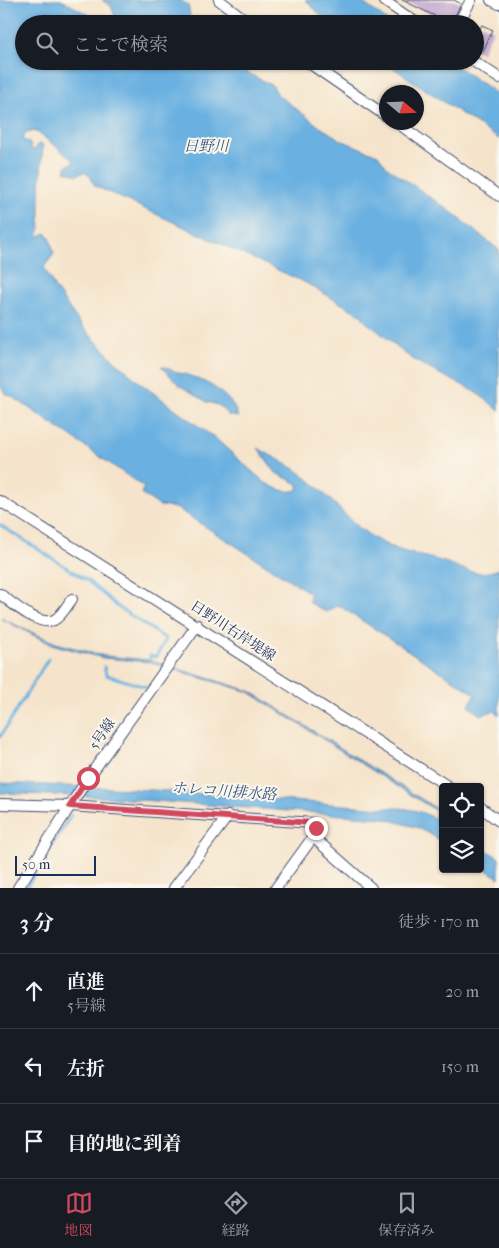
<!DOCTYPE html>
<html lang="ja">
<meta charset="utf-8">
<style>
:root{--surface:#171b24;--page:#242831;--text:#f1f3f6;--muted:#9ea1a6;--line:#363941;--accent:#d1495b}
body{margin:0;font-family:"IM FELL French Canon","Noto Serif JP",serif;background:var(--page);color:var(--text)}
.controls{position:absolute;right:15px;bottom:15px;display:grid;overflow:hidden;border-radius:5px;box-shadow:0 1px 4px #0004}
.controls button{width:45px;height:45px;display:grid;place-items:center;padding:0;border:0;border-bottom:1px solid var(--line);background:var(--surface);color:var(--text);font:25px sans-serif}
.compass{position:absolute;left:379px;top:85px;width:45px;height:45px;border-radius:50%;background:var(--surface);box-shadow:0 1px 4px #0004;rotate:109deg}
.scale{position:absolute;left:15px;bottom:12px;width:81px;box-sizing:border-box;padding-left:5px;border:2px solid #1b2f5e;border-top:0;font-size:14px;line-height:18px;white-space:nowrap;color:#1b2f5e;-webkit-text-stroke:4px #fbf7ec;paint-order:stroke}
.stop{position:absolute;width:15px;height:15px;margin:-11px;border:4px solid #d1495b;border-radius:50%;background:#fff}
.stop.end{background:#d1495b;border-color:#fff;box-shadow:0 1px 5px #0008}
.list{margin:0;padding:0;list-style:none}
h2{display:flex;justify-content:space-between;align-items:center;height:65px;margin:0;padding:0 20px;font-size:21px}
h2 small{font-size:16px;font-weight:400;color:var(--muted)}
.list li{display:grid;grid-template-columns:32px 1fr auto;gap:15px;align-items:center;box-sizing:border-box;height:75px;padding:0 20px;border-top:1px solid var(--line)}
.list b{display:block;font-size:19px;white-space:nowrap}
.list p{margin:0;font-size:16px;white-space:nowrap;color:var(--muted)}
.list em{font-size:16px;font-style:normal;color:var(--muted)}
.icon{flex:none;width:28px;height:28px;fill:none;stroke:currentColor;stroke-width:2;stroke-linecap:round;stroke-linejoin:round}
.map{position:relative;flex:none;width:499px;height:888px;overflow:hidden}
.search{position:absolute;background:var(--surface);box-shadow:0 1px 4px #0004;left:15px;right:15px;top:15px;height:55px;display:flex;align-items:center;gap:12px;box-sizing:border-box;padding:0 18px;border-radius:28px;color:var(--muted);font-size:19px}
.sheet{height:290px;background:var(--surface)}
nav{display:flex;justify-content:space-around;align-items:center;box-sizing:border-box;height:70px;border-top:1px solid var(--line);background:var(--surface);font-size:14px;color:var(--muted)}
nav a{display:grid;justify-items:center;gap:2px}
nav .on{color:var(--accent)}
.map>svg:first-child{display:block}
.water{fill:#6bb1e1;stroke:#4370a0}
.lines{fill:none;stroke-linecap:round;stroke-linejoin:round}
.stream{stroke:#6bb1e1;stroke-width:3}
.building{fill:#bea1cc}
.minor-casing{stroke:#3c4a6e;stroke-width:12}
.minor{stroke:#fff;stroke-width:10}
.route{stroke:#d1495b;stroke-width:6}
.labels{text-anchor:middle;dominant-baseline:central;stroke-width:4;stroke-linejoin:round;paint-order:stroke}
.street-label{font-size:14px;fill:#1b2f5e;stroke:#fbf7ec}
.water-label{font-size:15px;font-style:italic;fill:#335685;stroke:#fbf7ec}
</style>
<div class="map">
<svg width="499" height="888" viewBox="0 0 499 888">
<rect width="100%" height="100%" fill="#fbf7ec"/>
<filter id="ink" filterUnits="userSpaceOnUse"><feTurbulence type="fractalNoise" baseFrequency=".02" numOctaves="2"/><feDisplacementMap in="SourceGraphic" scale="10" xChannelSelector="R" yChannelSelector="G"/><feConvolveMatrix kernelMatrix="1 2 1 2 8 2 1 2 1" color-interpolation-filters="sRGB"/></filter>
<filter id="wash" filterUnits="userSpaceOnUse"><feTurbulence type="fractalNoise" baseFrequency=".0096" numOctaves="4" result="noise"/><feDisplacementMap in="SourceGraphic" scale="20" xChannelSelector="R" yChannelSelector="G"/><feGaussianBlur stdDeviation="1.12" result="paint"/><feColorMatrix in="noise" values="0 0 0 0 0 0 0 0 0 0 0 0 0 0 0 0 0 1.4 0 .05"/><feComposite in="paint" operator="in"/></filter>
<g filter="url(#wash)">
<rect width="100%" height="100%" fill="#f5e4cb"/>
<g class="water">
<path d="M0 0H61L107 24H24V61H225L273 86 278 95 320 127 343 141 378 155 387 167 450 211 499 250V411C473 385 446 380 416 361 399 351 384 334 367 323L361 315 306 283 95 186 90 176 84 172 77 175 65 171 67 165 74 163 72 159 36 131 26 133 22 140 29 142 32 150 36 149 38 144 43 145 40 186V229L37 237 46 233 50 238 54 254 44 267 55 288 81 325 112 358 140 383 216 439 264 482C275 488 285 494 298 490V484L276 473 258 448C274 458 293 466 307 478 332 498 351 526 379 541 400 553 422 555 444 562 466 569 475 578 499 569V715L494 711 480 715 469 706 475 694 338 605 326 612 309 602 310 593 176 508 160 506 143 495 141 493 144 487 10 395 7 396 0 386Z"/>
<polygon points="102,0 180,0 188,5 190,15 185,24 118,24 111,6"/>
<polygon points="305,0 359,0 392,24 330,24"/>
<polygon points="383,61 449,61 499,95 499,139"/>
<path d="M161 366C168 367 173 372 179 373 202 378 232 393 238 417L228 415 218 405 207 402 179 385Z"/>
<polygon points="0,618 56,643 105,656 149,660 250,691 437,809 438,812 249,692 149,662 103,658 51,644"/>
<path d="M0 783 153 790 382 808C406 807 422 810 443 823V842L419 828 383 818 101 797 0 793Z"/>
<polygon points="480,846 499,858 499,878 480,866"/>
</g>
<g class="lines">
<g class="stream">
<polyline points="0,525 88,581 118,607 166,639 156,657 150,656 150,658"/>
<polyline points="104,667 106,675 146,687"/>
<polyline points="0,737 48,659"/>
<polyline points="436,823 436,809"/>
<polyline points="26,888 71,815"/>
</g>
</g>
<g id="blocks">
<g class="building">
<polygon points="402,0 454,0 461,4 451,24 437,24 432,21 435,16"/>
<polygon points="482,25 493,30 482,53 475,50 475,37"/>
</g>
</g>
</g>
<g filter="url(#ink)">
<use href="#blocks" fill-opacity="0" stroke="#3c4a6e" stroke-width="1"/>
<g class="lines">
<g class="minor-casing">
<g id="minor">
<polyline points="219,0 251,24"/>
<polyline points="383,0 418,24"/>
<polyline points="491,0 499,4"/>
<polyline points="458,24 471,0"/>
<polyline points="306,61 386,116"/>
<polyline points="473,61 499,78"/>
<polyline points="396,122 499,196"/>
<polyline points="0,501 449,787"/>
<path d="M0 594C12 603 39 627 54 620 62 616 67 605 72 599"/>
<polyline points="0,804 70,806 313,823 316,828 313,837 276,888"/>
<polyline points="480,807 499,821"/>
<polyline points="313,837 371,888"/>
<polyline points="18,888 86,781 197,625"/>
<polyline points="174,888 228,816"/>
</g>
</g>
<use href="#minor" class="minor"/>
</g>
</g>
<g class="lines" filter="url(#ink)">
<polyline class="route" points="88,778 70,806 313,823 316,828"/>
</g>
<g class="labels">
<g class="street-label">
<text transform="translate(233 631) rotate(33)">日野川右岸堤線</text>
<text transform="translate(102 734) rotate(-55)">5号線</text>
</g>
<g class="water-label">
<text x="206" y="146">日野川</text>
<text transform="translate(224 791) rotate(4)">ホレコ川排水路</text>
</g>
</g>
</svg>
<div class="controls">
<button><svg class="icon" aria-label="locate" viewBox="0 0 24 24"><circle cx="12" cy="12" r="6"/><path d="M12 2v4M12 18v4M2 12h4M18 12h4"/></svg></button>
<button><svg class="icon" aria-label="layers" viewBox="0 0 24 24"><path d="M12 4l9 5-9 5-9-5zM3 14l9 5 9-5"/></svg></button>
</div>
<svg class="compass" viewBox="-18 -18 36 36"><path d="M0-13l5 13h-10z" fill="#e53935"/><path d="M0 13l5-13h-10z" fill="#9ea1a6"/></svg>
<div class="scale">50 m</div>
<div class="stop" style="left:88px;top:778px"></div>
<div class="stop end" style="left:316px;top:828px"></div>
<div class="search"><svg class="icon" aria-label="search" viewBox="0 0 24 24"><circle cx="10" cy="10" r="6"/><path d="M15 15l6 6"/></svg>ここで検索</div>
</div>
<section class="sheet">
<h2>3 分<small>徒歩 · 170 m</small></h2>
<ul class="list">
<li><svg class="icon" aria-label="ahead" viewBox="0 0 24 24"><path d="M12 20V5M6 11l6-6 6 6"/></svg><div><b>直進</b><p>5号線</p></div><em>20 m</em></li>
<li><svg class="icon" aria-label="left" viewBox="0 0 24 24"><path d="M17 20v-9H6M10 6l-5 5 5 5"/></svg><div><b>左折</b></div><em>150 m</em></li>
<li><svg class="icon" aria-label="arrive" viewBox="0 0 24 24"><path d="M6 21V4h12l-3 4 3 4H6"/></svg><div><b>目的地に到着</b></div></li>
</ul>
</section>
<nav>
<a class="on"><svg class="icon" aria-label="map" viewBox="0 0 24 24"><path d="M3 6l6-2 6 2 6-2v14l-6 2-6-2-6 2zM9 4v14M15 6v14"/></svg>地図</a>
<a><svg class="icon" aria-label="directions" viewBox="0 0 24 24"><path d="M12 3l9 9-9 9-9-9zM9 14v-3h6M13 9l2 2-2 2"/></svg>経路</a>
<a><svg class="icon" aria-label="saved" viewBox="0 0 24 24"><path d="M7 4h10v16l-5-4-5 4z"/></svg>保存済み</a>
</nav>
